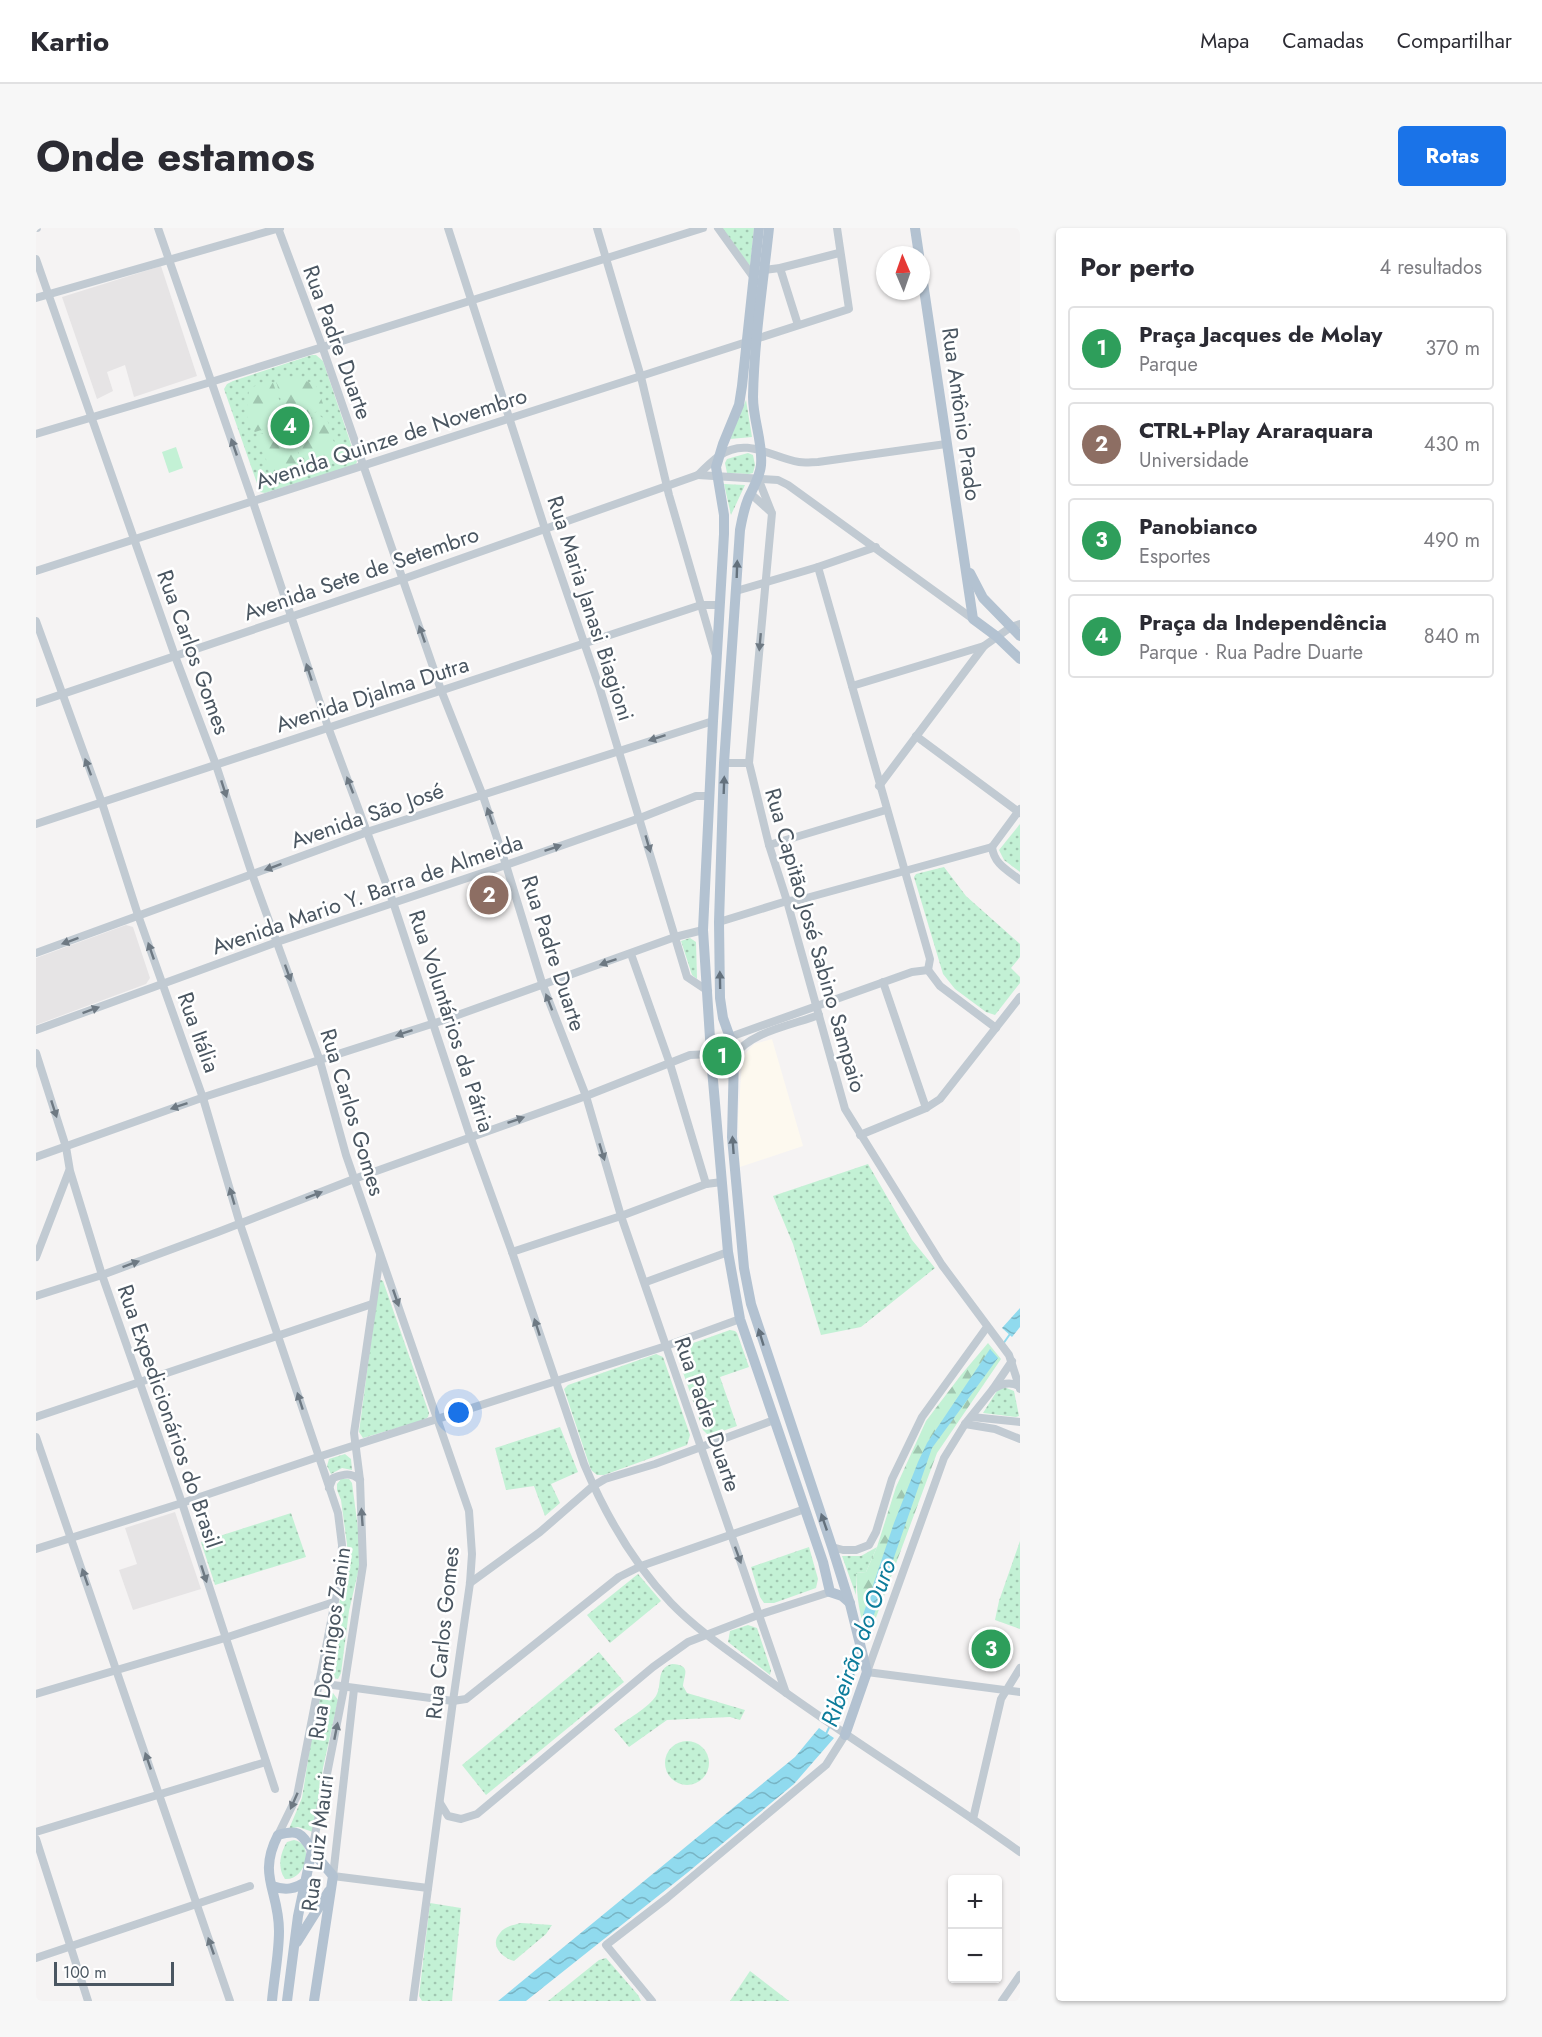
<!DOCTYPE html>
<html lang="pt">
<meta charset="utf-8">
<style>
:root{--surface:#fff;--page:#f7f7f7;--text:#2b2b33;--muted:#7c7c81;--line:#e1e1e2;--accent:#1a73e8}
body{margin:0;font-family:Jost,sans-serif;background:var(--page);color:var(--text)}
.controls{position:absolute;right:18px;bottom:18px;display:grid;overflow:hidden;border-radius:6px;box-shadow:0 2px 4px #0004}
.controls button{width:54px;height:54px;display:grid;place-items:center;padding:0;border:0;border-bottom:2px solid var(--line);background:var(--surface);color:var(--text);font:30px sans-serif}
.compass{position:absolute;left:840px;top:18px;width:54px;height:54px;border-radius:50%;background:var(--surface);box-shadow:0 2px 4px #0004;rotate:358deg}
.scale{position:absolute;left:18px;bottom:15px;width:120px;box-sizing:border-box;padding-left:6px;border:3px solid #4a5661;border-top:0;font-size:16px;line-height:21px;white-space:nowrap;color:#4a5661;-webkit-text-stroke:4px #fff;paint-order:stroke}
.you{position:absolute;left:423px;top:1185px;width:21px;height:21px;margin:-15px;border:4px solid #fff;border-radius:50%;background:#1a73e8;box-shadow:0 0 0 9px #1a73e833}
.badge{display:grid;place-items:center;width:39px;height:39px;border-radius:50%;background:var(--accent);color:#fff;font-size:20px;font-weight:700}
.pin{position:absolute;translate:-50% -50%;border:3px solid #fff;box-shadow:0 2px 6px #0006}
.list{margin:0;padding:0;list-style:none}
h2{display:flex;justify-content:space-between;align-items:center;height:78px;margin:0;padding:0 24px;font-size:26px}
h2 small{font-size:20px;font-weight:400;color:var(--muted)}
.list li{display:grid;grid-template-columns:39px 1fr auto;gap:18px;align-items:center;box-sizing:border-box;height:84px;margin:0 12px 12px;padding:0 12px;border:2px solid var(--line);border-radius:6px}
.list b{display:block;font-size:22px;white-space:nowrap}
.list p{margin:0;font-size:20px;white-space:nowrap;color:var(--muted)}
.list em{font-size:20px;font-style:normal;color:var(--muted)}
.map{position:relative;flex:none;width:984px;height:1773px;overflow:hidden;border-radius:6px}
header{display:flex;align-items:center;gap:36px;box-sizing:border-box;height:84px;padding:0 30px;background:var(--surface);border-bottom:2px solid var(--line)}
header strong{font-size:28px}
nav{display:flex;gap:33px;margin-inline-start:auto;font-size:21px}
.intro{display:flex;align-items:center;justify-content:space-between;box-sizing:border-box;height:144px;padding:0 36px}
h1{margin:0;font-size:42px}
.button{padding:15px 27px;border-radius:6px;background:var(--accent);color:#fff;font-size:21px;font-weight:700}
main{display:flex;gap:36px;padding:0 36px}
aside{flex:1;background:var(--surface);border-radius:6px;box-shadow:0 2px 4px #0004}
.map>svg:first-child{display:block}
.commercial{fill:#fdf9ef}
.education{fill:#e6e4e5}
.green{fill:url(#green-dots)}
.forest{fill:url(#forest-firs)}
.pitch{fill:#c3f1d5}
.water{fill:url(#water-waves)}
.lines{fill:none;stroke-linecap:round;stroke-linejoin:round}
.stream{stroke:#90daee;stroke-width:2}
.minor{stroke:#c1cad2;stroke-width:8}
.major{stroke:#b3c2d1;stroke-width:10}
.oneway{fill:#6e7983}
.oneway2{fill:#64717d}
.labels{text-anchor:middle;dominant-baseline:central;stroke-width:5;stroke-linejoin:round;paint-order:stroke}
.street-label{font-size:22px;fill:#4a5661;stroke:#fff}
.water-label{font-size:24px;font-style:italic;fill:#0c7c9b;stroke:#fff}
</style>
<header>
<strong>Kartio</strong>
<nav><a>Mapa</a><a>Camadas</a><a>Compartilhar</a></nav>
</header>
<div class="intro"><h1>Onde estamos</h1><a class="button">Rotas</a></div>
<main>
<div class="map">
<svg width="984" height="1773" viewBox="0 0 984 1773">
<defs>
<pattern id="green-dots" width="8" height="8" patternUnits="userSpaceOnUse" patternTransform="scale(1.5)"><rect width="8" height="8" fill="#c3f1d5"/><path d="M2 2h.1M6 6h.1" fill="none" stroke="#a0c6b0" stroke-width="1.8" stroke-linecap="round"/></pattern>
<pattern id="forest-firs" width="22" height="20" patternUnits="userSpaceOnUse" patternTransform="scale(1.5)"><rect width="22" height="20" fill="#c3f1d5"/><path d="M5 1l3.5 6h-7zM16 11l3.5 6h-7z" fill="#a0c6b0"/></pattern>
<pattern id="water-waves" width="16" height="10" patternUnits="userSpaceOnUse" patternTransform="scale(1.5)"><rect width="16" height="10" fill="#90daee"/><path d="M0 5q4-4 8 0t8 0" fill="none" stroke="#78b4c4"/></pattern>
</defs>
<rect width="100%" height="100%" fill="#f5f3f3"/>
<polygon class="commercial" points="736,811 767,918 704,939 702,890 706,835 709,826 718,816"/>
<g class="education">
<polygon points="125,38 161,148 98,169 89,137 71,144 77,163 61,171 26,69"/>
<polygon points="90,697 97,699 114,750 110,756 0,797 0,730"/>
<polygon points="139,1284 165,1361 97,1382 83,1342 101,1336 89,1300"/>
</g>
<g class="green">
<polygon points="687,0 718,0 714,38 687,2"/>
<polygon points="276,127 280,127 287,133 321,234 319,237 229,265 224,264 188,161 191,156 197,153"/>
<polygon points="710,172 716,209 694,211"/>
<polygon points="712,225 717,227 719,237 717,245 713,246 691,245 689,235 691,231"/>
<polygon points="688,256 709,257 695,287"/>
<polygon points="984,596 984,644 968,632 963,622"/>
<polygon points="908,639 930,668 984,716 984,729 975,740 984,749 984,755 959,787 950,784 919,761 907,746 878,649 880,646"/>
<polygon points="654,710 660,714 661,751 656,747 645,713"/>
<polygon points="685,813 693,817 694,831 692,836 684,838 680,836 678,820 681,815"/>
<polygon points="832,936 876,1012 899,1040 825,1099 785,1107 757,1016 737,968"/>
<polygon points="345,1052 347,1053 393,1185 392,1189 388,1192 327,1210 323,1204 343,1053"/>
<polygon points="694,1102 699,1103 701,1105 713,1139 684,1149 701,1198 678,1206 671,1206 667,1202 640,1124 643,1120"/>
<polygon points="620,1126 627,1129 654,1207 651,1217 568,1247 561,1247 555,1242 528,1161 532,1157"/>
<polygon points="968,1159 978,1163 983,1188 980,1189 947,1185 961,1163"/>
<polygon points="524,1199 542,1244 515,1256 524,1275 509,1288 498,1258 470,1262 459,1220"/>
<polygon points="309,1226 315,1231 316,1242 306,1240 295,1246 291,1238 293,1231"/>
<polygon points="305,1251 313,1251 316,1255 323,1308 324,1336 313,1383 305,1445 302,1451 297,1450 293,1448 292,1440 310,1336 311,1316 305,1272 301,1262 301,1256"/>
<polygon points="255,1285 270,1329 179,1357 165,1314"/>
<polygon points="984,1313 984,1401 959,1392 963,1373"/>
<polygon points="773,1319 782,1351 780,1360 738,1375 728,1375 724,1369 715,1339"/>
<polygon points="841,1319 830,1344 820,1345 820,1367 806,1328 825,1328"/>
<polygon points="602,1346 625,1373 574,1415 551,1387"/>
<polygon points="712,1397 721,1400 735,1442 734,1447 692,1414 694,1403"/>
<polygon points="563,1424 588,1454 450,1567 426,1537"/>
<path d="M636 1436C656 1437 648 1447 647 1458L651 1465 709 1482 704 1492 694 1489 631 1492 593 1519 578 1501C589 1493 613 1479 620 1468 627 1456 619 1441 636 1436Z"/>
<polygon points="289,1464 297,1465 302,1472 287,1540 277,1604 262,1599 253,1601 266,1570 282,1469"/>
<circle cx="651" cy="1535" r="22"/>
<path d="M258 1612C280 1616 269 1653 249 1651 241 1640 244 1625 251 1614Z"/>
<polygon points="394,1675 425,1680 416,1773 386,1773 383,1768"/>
<path d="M485 1695 516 1697 510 1706 478 1733C466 1730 453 1717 464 1705 469 1698 478 1697 485 1695Z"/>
<polygon points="570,1730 602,1767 605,1773 512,1773 563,1732"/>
<polygon points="714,1743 753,1773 694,1773"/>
</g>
<g class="forest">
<polygon points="249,149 260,149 280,157 289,181 261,190 257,186 252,186 240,154"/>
<polygon points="237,155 249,187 244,196 219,204 216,201 210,185 214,184 211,180 213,161 219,158"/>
<polygon points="283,187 292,194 295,208 303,223 298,232 273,240 270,236 260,204 264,193"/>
<polygon points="245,199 256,207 268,242 235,252 230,231 221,214 221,207"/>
<path d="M952 1115 965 1131 901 1225 832 1411C823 1387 821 1370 820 1345L830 1344 841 1319 860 1259 890 1193 925 1147Z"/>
</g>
<polygon class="pitch" points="140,219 147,240 133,245 126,224"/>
<g class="water">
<polygon points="984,1080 984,1099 976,1109 966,1100"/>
<polygon points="954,1121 962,1130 896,1220 832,1404 827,1387 858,1295 882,1234 891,1215"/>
<polygon points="813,1429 819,1448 804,1492 794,1484"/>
<polygon points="783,1500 798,1510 758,1556 651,1645 490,1773 462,1773 759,1529"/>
</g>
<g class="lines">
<g class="stream">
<polyline points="967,1116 974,1106"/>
<polyline points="827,1408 830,1396"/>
<polyline points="816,1442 821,1425"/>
<polyline points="790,1506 799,1487"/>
</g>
<g class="minor">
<polyline points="0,0 1,0"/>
<path d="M122 0 217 274 292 499 357 674 434 908 476 1024 548 1236C569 1286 598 1336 635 1375 661 1402 694 1424 724 1446 809 1509 899 1563 984 1624"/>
<polyline points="242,0 286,118 405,462 447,568 470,637 506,755 550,868 585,988 750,1465"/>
<polyline points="412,0 509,301 564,461 651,749 672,763"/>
<polyline points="561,0 605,149 633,267 679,425"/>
<polyline points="682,0 718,50"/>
<polyline points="0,31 139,428 180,537 216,646 284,833 310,927 433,1283 436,1326 434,1355 417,1473 377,1773"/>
<polyline points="744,40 762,97"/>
<polyline points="728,42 744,40 803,25"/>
<polyline points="0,70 244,0"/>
<polyline points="0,206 175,154 667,0"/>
<polyline points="662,247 742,252 752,257 937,391"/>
<polyline points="722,250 735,283"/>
<polyline points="715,266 736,285 713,535 733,617 751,673 809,881 906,1037 973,1127 984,1161"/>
<polyline points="782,339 894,731 892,742"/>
<polyline points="0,343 813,81 801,0"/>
<polyline points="700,363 782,339 840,319"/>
<polyline points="0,393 66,575 102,687 167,870 204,996 302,1285 306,1317 305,1342 261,1568 242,1607"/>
<polyline points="816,458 948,418"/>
<path d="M0 475 367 351 662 247C668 241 675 234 683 228 711 208 736 230 763 234 769 235 776 234 782 234L910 216"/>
<polyline points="880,508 984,585"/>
<polyline points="688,535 713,535"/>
<polyline points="843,558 948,418 975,399 984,396"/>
<polyline points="0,596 665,377 683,377"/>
<polyline points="733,617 850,582"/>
<polyline points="956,619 984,581"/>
<path d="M956 619C958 636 971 642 984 652"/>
<polyline points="683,694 751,673 763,672 956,619"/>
<polyline points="0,725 337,602 677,493"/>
<polyline points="595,726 634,836 670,956"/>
<polyline points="892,742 904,758 960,800"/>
<polyline points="847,754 890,880"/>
<polyline points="0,802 241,714 470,637 604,590 660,568 673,568"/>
<polyline points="694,809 876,744 892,742"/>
<polyline points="0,825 30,919 34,943 66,1047 146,1275 239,1561"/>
<path d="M698 829C712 804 757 797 783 787"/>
<polyline points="824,907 890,880 904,871 984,769"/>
<polyline points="0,929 171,868 405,793 639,709 667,702"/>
<polyline points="476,1024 585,988 670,956 686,954"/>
<polyline points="0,1029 33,943"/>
<polyline points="610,1054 692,1024"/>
<polyline points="0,1068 66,1047 182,1004 318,951 550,868 654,827 675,826"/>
<polyline points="976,1133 957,1161 929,1196 908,1230 831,1444 984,1464"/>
<path d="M957 1161C966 1156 973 1153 983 1158"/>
<polyline points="0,1189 336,1076"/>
<polyline points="936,1189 984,1194"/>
<polyline points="929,1196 959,1201 984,1211"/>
<polyline points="0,1209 194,1773"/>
<path d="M293 1260 297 1250C308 1246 315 1244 324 1252"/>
<polyline points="796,1319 807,1322 820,1322 833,1317 840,1304 856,1251 886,1189 951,1099"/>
<polyline points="0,1321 146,1275 282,1229 630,1118 704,1091"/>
<polyline points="434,1355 504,1304 557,1258 569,1251 619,1236 738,1192"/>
<polyline points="282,1455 417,1473 430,1471 583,1349 605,1338 769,1281"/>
<polyline points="318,1461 297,1648 392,1660"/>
<polyline points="0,1466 189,1410 298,1374"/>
<polyline points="404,1575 412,1588 425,1591 441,1586 617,1439 652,1414 722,1387 794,1364"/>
<polyline points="937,1591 965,1471 984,1440"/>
<polyline points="0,1604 230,1534"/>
<polyline points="0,1611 52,1773"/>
<polyline points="276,1622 308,1460 327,1337 324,1252 318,1205 344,1028"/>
<polyline points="0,1730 214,1658"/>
<polyline points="616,1773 570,1717 631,1670 790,1537 809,1507"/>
<polyline points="966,1773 984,1747"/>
</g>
<g class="major">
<polyline points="723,0 706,158 703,177 687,216 680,239 688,287 688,306 677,493 667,702 676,841 692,1024 704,1091 787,1334 794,1364 806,1368 814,1375"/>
<path d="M733 0C727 56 718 113 717 169 717 192 727 214 725 237 724 249 717 260 712 271 708 281 706 291 704 302L688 535 683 694 684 770 687 790 697 818 698 829 696 909 708 1040 715 1076 796 1319 814 1376 831 1444 809 1507"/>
<polyline points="879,0 883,27"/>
<polyline points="885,41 937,391 960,408 984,431"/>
<polyline points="934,345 947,370 984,408"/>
<polyline points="676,841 687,845 699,840"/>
<path d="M236 1658C250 1663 259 1661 271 1653"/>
<polyline points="261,1714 293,1663"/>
<path d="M236 1773C238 1750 243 1726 243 1703 243 1662 221 1648 242 1607 263 1601 265 1605 276 1622 282 1631 290 1639 297 1648L278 1773"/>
<polyline points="251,1773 262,1688 276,1622"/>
</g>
</g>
<defs><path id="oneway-solid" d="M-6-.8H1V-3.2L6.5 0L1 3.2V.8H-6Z" transform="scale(1.5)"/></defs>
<g class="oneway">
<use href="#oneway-solid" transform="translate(198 219) rotate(-109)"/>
<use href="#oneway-solid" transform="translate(386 406) rotate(-109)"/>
<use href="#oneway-solid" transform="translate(724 414) rotate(95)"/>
<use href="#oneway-solid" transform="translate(273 444) rotate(-108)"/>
<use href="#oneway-solid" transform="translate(621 510) rotate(162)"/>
<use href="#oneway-solid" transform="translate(52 539) rotate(-110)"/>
<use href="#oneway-solid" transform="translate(314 557) rotate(-111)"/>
<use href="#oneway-solid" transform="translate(188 561) rotate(72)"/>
<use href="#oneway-solid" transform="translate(454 588) rotate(-109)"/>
<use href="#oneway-solid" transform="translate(612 616) rotate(74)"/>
<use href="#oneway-solid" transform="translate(517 620) rotate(-19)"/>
<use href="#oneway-solid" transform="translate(237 639) rotate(160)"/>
<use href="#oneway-solid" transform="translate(34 713) rotate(160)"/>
<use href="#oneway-solid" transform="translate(115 723) rotate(-109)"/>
<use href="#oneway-solid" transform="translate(572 734) rotate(161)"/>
<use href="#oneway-solid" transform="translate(252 745) rotate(70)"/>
<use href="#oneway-solid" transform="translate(513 774) rotate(-111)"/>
<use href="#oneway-solid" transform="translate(55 782) rotate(-20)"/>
<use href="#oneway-solid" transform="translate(368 805) rotate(161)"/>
<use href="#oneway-solid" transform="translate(143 878) rotate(161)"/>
<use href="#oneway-solid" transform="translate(18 881) rotate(72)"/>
<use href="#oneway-solid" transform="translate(480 892) rotate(-19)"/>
<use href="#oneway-solid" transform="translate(566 924) rotate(73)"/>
<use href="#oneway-solid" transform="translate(278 967) rotate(-21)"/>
<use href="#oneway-solid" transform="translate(196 968) rotate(-106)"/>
<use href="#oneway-solid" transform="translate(95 1036) rotate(-20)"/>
<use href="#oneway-solid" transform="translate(360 1070) rotate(71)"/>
<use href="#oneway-solid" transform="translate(501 1099) rotate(-108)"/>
<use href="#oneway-solid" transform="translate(264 1173) rotate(-108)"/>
<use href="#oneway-solid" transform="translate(326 1289) rotate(-94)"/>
<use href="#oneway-solid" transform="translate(702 1327) rotate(70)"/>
<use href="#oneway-solid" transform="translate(168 1346) rotate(72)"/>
<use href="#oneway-solid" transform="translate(49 1349) rotate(-109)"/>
<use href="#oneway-solid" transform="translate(300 1503) rotate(-79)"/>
<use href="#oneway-solid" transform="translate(112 1533) rotate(-109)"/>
<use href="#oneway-solid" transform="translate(258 1573) rotate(114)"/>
<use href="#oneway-solid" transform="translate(175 1718) rotate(-109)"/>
</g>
<g class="oneway2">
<use href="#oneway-solid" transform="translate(701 341) rotate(-88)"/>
<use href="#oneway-solid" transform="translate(688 557) rotate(-88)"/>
<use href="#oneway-solid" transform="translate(684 752) rotate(-91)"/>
<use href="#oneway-solid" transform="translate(697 917) rotate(-94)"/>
<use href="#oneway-solid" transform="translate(725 1109) rotate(-107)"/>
<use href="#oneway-solid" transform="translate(788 1294) rotate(-109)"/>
</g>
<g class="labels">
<g class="street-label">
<text transform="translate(302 114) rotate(70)">Rua Padre Duarte</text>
<text transform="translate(926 186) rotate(82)">Rua Antônio Prado</text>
<text transform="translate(355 210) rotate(-18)">Avenida Quinze de Novembro</text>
<text transform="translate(325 345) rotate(-19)">Avenida Sete de Setembro</text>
<text transform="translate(555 380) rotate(72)">Rua Maria Janasi Biagioni</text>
<text transform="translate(158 424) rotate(70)">Rua Carlos Gomes</text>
<text transform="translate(336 466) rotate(-18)">Avenida Djalma Dutra</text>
<text transform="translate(331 587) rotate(-19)">Avenida São José</text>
<text transform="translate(331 666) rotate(-19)">Avenida Mario Y. Barra de Almeida</text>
<text transform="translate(780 712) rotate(74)">Rua Capitão José Sabino Sampaio</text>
<text transform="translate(518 725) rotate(72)">Rua Padre Duarte</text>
<text transform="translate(416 793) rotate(72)">Rua Voluntários da Pátria</text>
<text transform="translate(163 804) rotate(70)">Rua Itália</text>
<text transform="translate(317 884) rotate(73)">Rua Carlos Gomes</text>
<text transform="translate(672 1186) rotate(71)">Rua Padre Duarte</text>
<text transform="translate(134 1188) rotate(71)">Rua Expedicionários do Brasil</text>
<text transform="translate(406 1405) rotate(-84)">Rua Carlos Gomes</text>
<text transform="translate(293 1415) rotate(-82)">Rua Domingos Zanin</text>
<text transform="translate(281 1615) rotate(-83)">Rua Luiz Mauri</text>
</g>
<g class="water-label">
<text transform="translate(822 1415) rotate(-70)">Ribeirão do Ouro</text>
</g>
</g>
</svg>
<div class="controls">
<button>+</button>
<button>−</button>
</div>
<svg class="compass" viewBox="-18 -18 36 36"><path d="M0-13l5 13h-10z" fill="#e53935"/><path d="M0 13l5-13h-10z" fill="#7c7c81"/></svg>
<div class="scale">100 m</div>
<div class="you"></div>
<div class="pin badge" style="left:686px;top:828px;background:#2e9e5b">1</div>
<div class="pin badge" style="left:453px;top:667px;background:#8d6e63">2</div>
<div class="pin badge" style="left:955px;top:1421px;background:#2e9e5b">3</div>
<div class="pin badge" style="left:254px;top:198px;background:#2e9e5b">4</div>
</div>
<aside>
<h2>Por perto<small>4 resultados</small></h2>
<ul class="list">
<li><span class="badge" style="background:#2e9e5b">1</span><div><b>Praça Jacques de Molay</b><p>Parque</p></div><em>370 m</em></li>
<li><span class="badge" style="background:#8d6e63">2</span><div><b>CTRL+Play Araraquara</b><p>Universidade</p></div><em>430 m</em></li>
<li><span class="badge" style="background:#2e9e5b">3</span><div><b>Panobianco</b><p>Esportes</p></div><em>490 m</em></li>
<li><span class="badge" style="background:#2e9e5b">4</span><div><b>Praça da Independência</b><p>Parque · Rua Padre Duarte</p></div><em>840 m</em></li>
</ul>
</aside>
</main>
